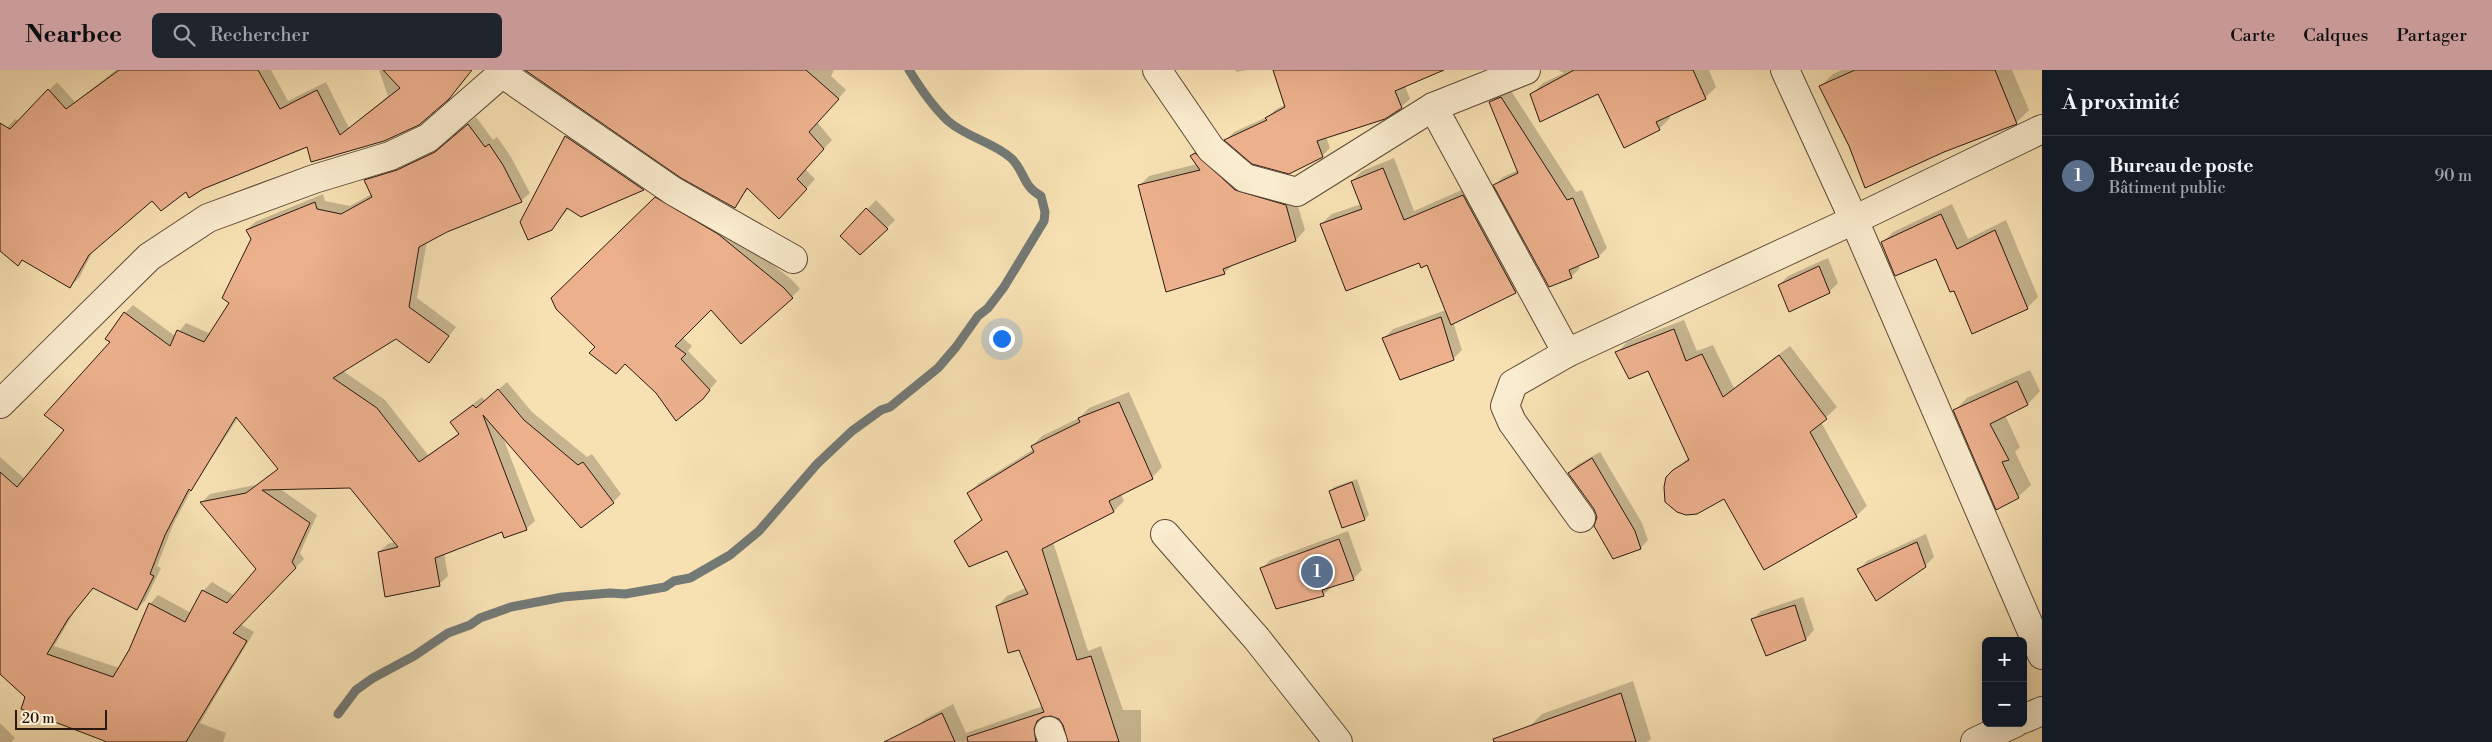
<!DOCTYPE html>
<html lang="fr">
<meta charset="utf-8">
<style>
:root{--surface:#171b24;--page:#20242c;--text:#f1f3f6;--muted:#9ea1a6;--line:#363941;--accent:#c59692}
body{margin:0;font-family:"Libre Bodoni",serif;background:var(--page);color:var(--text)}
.controls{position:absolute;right:15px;bottom:15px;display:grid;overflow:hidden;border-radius:8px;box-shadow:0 5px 20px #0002}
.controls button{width:45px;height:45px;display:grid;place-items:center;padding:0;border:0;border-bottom:1px solid var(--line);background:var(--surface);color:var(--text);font:25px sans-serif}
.scale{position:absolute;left:15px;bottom:12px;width:92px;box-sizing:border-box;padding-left:5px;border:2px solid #2b1810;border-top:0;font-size:14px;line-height:18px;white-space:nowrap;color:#2b1810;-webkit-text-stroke:4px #faecce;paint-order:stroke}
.you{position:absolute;left:1001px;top:268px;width:18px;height:18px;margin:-12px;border:4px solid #fff;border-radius:50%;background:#1a73e8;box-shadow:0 0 0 8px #1a73e833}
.badge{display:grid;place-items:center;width:32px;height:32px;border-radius:50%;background:var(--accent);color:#fff;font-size:16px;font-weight:700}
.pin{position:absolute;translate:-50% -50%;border:2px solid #fff;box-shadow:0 1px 5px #0006}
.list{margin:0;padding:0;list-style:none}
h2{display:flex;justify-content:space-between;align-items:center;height:65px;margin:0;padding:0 20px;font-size:21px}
h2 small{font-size:16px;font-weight:400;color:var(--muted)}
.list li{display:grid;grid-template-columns:32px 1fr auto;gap:15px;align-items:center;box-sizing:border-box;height:80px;padding:0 20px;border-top:1px solid var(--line)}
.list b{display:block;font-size:19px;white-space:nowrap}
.list p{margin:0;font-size:16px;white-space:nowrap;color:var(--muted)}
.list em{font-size:16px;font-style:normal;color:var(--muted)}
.icon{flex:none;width:28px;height:28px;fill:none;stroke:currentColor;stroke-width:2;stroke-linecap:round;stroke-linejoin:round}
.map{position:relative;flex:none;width:2042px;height:672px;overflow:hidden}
header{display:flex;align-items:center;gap:30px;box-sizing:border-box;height:70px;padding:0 25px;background:var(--accent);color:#111}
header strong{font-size:24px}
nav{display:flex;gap:28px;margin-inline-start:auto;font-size:18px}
.search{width:350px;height:45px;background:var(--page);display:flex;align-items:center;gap:12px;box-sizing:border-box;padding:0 18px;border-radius:8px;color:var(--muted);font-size:19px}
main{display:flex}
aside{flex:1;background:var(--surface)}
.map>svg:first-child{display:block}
.shadow{fill:#0003;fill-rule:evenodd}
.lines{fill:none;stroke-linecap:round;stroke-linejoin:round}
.stream{stroke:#737975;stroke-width:9}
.building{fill:#ecb08d;stroke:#2b1810;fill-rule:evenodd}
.minor-casing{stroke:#5e4a39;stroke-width:30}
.minor{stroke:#faecce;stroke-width:28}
</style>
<header>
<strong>Nearbee</strong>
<div class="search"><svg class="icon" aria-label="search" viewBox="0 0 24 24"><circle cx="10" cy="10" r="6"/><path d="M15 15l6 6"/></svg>Rechercher</div>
<nav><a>Carte</a><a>Calques</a><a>Partager</a></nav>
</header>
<main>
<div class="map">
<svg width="2042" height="672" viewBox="0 0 2042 672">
<rect width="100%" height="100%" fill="#f7e1b3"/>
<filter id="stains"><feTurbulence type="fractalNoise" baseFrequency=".004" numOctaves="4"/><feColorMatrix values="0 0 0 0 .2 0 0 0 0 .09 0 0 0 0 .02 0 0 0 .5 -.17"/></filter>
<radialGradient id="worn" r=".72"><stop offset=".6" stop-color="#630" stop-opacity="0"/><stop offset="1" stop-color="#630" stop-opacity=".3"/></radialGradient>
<g class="shadow">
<polygon points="116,0 271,0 288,31 326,12 349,58 388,26 379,0 472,0 419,54 308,75 186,121 152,129 95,177 79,208 70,216 23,189 18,194 0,179 0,65 15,49 19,51 57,12 75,32"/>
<polygon points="538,0 834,0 831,6 846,20 817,52 832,70 805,99 815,109 788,139 749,118 734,136"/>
<polygon points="1236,0 1247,0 1236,2"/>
<polygon points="1347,0 1417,0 1405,16 1410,29 1401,37 1326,67 1330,78 1322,86 1226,70 1234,62 1269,46 1275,40"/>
<polygon points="1558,0 1709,0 1716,17 1705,28 1669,45 1670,48 1659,59 1599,23 1532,24 1543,13 1564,3"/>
<polygon points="1842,0 2012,0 2029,40 2016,53 1850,75 1821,16 1833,4"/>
<polygon points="1510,19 1576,122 1582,120 1607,178 1599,186 1578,195 1580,198 1571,207 1495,115 1503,107 1518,100 1491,32 1500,24"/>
<path d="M476 47 493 70 497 67 511 87 530 123 521 131 446 160 427 171 417 228 456 257 429 292 396 268 343 301 385 330 428 385 459 363 452 352 460 344 482 327 485 331 507 312 532 342 587 387 592 384 621 424 613 432 502 365 535 451 526 459 503 461 444 483 448 506 439 514 379 482 388 474 395 472 350 417 279 418 317 445 300 483 304 489 240 554 254 562 200 653 226 663 223 672H113L27 627 0 602V387L25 409 66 359 125 243 133 235 175 266 186 253 211 264 230 233 253 169 247 160 255 152 323 124 325 131 350 136 372 124 366 110 374 102 406 92 444 74ZM238 348 279 398 256 415 210 424 202 432 258 499 235 526 212 512 203 521 191 543 158 525 150 534 130 581 119 598 54 576 76 539 94 517 136 539 145 531 161 498 157 496 173 455 194 415Z"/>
<polygon points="575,58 651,111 643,119 582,146 569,138 551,159 522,152 566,67"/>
<polygon points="1200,77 1295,126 1305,160 1296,170 1234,194 1224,203 1140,115 1149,106 1197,94 1191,86"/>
<polygon points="1394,88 1414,141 1473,115 1526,211 1516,222 1453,252 1462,280 1453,289 1384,268 1393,259 1446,240 1428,193 1321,154 1332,144 1361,134 1352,111 1362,101"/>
<polygon points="664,120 726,157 792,210 800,219 792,227 711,238 682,267 692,276 688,281 717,311 702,329 657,323 626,293 596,277 553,228"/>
<polygon points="876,130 895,150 887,158 842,166"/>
<polygon points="1952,134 1968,169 2006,150 2038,227 2027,238 1955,219 1936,187 1882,173 1893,162"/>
<polygon points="1828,188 1838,213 1829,222 1779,215 1788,206"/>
<polygon points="1684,250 1697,281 1713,275 1734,318 1790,276 1837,337 1821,352 1867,436 1856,446 1674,401 1689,387 1648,299 1617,283 1627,272"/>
<polygon points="2030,300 2040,321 2028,334 2005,345 2020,377 2015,382 2031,415 2018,427 1955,340 1967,328"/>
<polygon points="1129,322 1162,397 1152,408 1121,424 1124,431 1114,441 1053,472 1088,581 1101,576 1123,640 1141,640 1141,672 1069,672 1060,648 1052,644 1043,647 1048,667 1052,672 888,672 914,659 925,649 953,634 966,663 1043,636 1019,578 997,536 1007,526 1026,518 1007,479 956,472 982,449 969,423 979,413 1034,379 1032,376 1042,366 1079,348 1089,338"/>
<polygon points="1600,382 1642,453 1648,470 1641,478 1598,447 1595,439 1569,403 1577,395"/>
<polygon points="1357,409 1369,445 1365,449 1343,456 1330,421 1334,417"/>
<polygon points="1348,461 1362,500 1353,509 1332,516 1323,525 1262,499 1270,490"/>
<polygon points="1926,464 1934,487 1925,496 1859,499 1867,491"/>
<polygon points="1803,527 1814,560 1806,569 1766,585 1753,549 1761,541"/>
<polygon points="1633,611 1651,669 1647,672 1533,672 1529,657 1542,644"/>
<polygon points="0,653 15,668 11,672 0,672"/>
</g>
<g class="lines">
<path class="stream" d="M338 644 356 620 373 608 414 586 448 563 470 555 480 548 511 537 563 527 610 523 625 524 665 517 674 511 690 508 730 485 759 461 817 394 852 361 881 340 890 337 938 298 956 277 978 246 988 238 1004 217 1044 151 1045 142 1041 126C1022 116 1025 101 1011 88 993 72 966 67 948 51 933 37 920 18 909 0"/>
</g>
<g class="building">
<polygon points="119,0 258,0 280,39 317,20 340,65 400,18 383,0 472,0 449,29 419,55 384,71 311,92 307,77 203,119 189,128 186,122 161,141 152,131 89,185 70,218 22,190 18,196 0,181 0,53 10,59 48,19 66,39"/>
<polygon points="525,0 806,0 839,29 809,62 824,79 797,109 807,119 779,149 747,118 735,138 681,108"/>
<polygon points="1273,0 1444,0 1395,21 1402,38 1385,49 1317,71 1323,87 1289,104 1252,94 1224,70 1267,50 1265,48 1285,37"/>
<polygon points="1574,0 1693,0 1706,29 1656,52 1660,60 1624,78 1598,24 1540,52 1530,24"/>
<polygon points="1855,0 1995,0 2017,54 1944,82 1865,118 1849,76 1819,16"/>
<polygon points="1501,27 1567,130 1573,128 1599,187 1569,200 1572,208 1549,217 1493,115 1518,103 1489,32"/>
<path d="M468 54 485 77 489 74 503 95 522 132 447 162 419 177 409 237 449 266 429 293 396 269 333 308 377 338 419 392 459 364 450 352 473 335 476 338 498 319 524 350 578 395 583 392 614 433 581 458 483 345 527 460 504 468 502 462 435 488 440 516 385 527 378 482 398 477 350 418 262 420 310 453 292 492 296 498 233 563 247 571 186 672H107L21 639 25 627 0 604V402L17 417 64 360 44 345 110 272 105 269 124 242 170 276 177 260 204 272 229 233 222 228 251 169 246 160 315 132 317 139 341 144 372 127 364 110 397 100 435 82ZM236 347 278 399 246 423 200 432 256 499 227 533 202 520 185 552 149 533 129 580 113 607 47 584 68 549 93 518 137 540 154 506 150 504 165 465 189 419 191 421Z"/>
<polygon points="565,66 644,120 581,147 567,138 552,160 528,170 520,152"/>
<polygon points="1195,83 1235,120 1286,135 1296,171 1223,199 1225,204 1166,222 1138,115 1200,100 1190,86"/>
<polygon points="1383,98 1404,150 1463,125 1516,223 1451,255 1427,195 1421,198 1419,193 1346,221 1320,154 1362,139 1351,111"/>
<polygon points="655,127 718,164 784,218 793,228 741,274 711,240 675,276 686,284 681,289 710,320 703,329 676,351 656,323 625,294 616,304 589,283 595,277 556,239 551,228"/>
<polygon points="866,138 888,159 860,185 840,166"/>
<polygon points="1941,144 1957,179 1995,160 2028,239 1972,264 1954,221 1950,222 1936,189 1895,206 1881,172"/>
<polygon points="1819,196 1830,223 1789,242 1778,215"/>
<polygon points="1441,247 1454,290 1400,310 1382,268"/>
<polygon points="1674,259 1686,291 1702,284 1723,327 1779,285 1827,349 1810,362 1857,447 1764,500 1724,429 1697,444 1686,445 1677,442 1665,432 1664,417 1666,407 1673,400 1689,390 1648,301 1629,309 1615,282"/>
<polygon points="2017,311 2028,335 1990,354 2009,390 2002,392 2019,428 1996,440 1953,340"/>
<polygon points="1119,332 1153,409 1109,431 1114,442 1042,479 1077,590 1091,586 1119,672 1068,672 1063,655 1059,649 1051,646 1043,647 1037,651 1034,659 1036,672 968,672 967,667 1044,642 1019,580 1008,583 996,536 1028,524 1007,481 969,497 954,471 982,450 967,423 1034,382 1031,376 1080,352 1078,348"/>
<polygon points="1592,388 1635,461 1641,479 1613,489 1594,456 1597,447 1594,439 1568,403"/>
<polygon points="1352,412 1365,450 1342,458 1329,421"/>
<polygon points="1339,469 1354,510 1322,520 1324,526 1276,539 1260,498"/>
<polygon points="1917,472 1926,497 1876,531 1857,499"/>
<polygon points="1795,535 1806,570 1766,586 1751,549"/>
<polygon points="1621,623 1636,672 1494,672 1493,669"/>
<polygon points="942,643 955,672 884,672"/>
</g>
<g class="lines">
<g class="minor-casing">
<g id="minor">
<polyline points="1157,0 1211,79 1245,108 1297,122 1433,37 1526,0"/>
<polyline points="1785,0 1854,150 2042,585"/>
<polyline points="503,4 673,121 793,189"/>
<polyline points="1433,37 1567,283"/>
<polyline points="0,334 149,187 208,148 314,109 390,86 428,68 506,0"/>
<polyline points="1581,448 1512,352 1505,336 1513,314 1567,283 1854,150 2042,59"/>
<polyline points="1165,464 1257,569 1338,672"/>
<polyline points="2023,649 2042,641"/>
<polyline points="1049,661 1053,672"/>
<polyline points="1975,672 2015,653"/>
</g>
</g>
<use href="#minor" class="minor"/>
</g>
<rect width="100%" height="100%" filter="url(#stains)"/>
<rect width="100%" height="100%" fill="url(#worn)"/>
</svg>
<div class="controls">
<button>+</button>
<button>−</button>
</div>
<div class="scale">20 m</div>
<div class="you"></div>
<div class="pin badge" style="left:1317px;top:502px;background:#5c6f8a">1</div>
</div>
<aside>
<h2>À proximité<small></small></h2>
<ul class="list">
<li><span class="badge" style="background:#5c6f8a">1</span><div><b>Bureau de poste</b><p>Bâtiment public</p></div><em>90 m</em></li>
</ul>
</aside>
</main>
